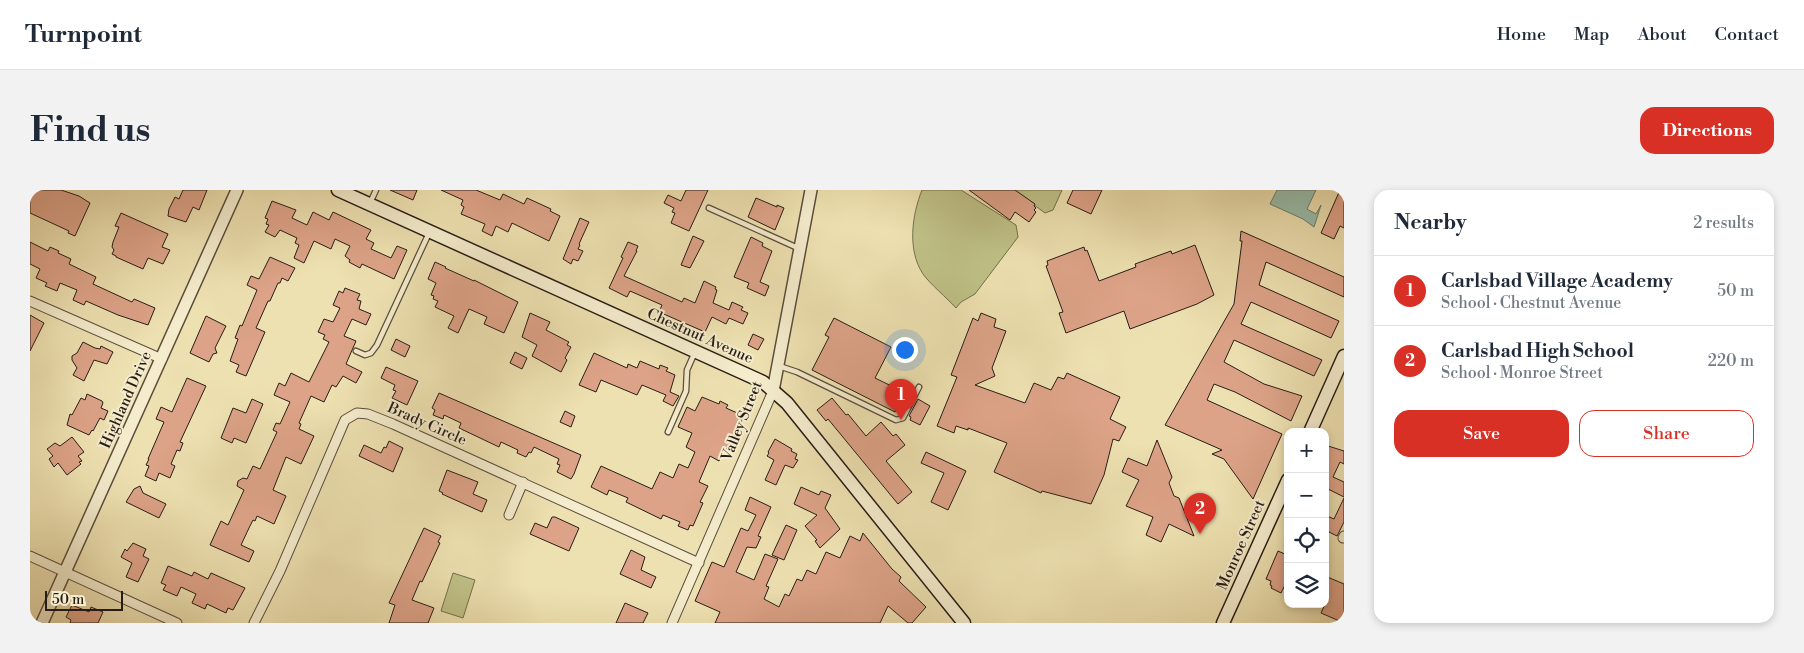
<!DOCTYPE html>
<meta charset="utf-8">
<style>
:root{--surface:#fff;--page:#f2f2f3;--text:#1f2937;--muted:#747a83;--line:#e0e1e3;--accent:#d93025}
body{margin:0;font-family:"Libre Bodoni",serif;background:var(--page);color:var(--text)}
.controls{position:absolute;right:15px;bottom:15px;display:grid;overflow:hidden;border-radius:10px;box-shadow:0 2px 8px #0003}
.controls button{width:45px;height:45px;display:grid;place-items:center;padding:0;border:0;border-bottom:1px solid var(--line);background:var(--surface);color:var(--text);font:25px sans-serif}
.scale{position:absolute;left:15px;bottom:12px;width:78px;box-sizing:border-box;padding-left:5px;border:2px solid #281d16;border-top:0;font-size:14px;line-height:18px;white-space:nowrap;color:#281d16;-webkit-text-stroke:4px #f4eccc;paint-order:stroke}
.you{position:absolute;left:874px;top:159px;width:18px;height:18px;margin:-12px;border:4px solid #fff;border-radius:50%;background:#1a73e8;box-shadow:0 0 0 8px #1a73e833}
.badge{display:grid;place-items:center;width:32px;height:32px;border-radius:50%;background:var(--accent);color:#fff;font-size:16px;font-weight:700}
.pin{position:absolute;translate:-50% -41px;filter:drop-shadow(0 1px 2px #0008)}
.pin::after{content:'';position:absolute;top:26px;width:18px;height:15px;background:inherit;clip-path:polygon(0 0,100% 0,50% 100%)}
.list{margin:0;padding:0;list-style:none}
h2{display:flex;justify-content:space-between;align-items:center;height:65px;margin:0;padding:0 20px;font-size:21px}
h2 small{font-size:16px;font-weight:400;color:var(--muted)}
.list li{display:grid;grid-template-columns:32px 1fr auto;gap:15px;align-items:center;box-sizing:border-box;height:70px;padding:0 20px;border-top:1px solid var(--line)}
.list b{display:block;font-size:19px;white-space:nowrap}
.list p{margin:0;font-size:16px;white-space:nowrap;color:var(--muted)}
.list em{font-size:16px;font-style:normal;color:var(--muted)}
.actions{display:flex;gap:10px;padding:15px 20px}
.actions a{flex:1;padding:11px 0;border:1px solid var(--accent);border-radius:15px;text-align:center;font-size:18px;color:var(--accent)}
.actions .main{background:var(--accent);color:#fff}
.icon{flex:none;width:28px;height:28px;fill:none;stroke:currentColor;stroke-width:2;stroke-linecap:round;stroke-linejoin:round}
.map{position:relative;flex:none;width:1314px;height:433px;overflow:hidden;border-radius:15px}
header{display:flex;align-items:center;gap:30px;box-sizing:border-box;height:70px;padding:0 25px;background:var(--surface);border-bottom:1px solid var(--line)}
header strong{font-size:24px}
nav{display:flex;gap:28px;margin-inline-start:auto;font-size:18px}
.intro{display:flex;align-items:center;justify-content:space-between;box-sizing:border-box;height:120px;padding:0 30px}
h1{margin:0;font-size:35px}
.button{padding:12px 22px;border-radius:15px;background:var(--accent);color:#fff;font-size:18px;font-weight:700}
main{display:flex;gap:30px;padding:0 30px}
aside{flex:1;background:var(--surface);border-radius:15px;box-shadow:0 2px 8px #0003}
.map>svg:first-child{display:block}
.green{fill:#bfc187;stroke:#746f4e}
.water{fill:#99beac;stroke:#6c7e70}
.building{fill:#dda388;stroke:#281d16}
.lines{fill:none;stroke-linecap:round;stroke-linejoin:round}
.service-casing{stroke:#5a4e3d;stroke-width:7}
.minor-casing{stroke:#5a4e3d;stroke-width:11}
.tertiary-casing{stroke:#5a4e3d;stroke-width:14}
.secondary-casing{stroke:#281d16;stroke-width:15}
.service{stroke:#f4eccc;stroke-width:4.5}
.minor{stroke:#f4eccc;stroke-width:9}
.tertiary{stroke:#f4eccc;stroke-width:11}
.secondary{stroke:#f4eccc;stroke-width:12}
.labels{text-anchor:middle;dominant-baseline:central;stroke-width:4;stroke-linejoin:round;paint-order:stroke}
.street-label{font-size:15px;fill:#281d16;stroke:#f4eccc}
</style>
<header>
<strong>Turnpoint</strong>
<nav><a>Home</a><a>Map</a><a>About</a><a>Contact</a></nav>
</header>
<div class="intro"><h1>Find us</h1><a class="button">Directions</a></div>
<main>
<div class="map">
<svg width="1314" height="433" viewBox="0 0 1314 433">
<rect width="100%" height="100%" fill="#eee1b1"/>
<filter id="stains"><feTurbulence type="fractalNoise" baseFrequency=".004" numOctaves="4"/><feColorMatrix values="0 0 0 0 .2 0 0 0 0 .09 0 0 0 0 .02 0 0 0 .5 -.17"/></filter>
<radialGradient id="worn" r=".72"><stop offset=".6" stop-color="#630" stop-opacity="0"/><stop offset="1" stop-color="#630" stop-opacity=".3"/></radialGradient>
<g class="green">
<path d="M892 0H931L986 35 988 47 945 104 931 112 926 118C917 108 900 94 893 84 877 60 882 25 892 0Z"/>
<polygon points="984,0 1032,0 1023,20 1015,23"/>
<polygon points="423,383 445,390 433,428 411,421"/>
</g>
<polygon class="water" points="1247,0 1286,0 1277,19 1286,24 1291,15 1284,37 1273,29 1240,14"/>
<g class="building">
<polygon points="0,0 31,0 49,6 60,13 45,46 38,43 39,41 0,23"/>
<polygon points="153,0 177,0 169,20 163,17 156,32 138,26 139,19 145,7 149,9"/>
<polygon points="360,0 387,0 383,10"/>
<polygon points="411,0 446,0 470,10 473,4 494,14 497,8 521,19 520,21 530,26 519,51 482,33 478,42 466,36 462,46 452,41 455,34 431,24 434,17 431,15 433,10"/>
<polygon points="656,0 678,0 659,41 641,33 645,23 642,22 644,18 634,13 638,5 651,11"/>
<polygon points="939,0 985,0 1005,14 1004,16 1006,18 1004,20 1006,22 999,32 985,22 980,30"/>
<polygon points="1043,0 1072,0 1061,24 1037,13"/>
<polygon points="1310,0 1314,0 1314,38 1310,36 1304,49 1291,43"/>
<polygon points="726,8 747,17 747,15 754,18 745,40 718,27"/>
<polygon points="242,11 266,20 262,28 277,35 283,22 299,30 303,22 341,40 336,49 344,53 341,59 361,68 367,56 377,60 364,89 332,74 330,78 319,72 320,70 315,66 320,56 305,49 301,59 284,51 274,73 264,68 269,55 265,53 267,48 250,40 245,47 235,42 239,35 236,34 238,29 235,28"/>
<polygon points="91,23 138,44 132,57 140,60 133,74 118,68 113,79 86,67 86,66 82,64 84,60 82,57 83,52 89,37 85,36"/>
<polygon points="550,28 559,32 549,54 550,55 548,59 553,61 548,71 543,69 541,74 533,69"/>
<polygon points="1211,41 1314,87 1314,107 1236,72 1229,95 1309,131 1301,148 1221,112 1211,134 1292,170 1284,186 1204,150 1194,172 1234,194 1272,206 1261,231 1205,202 1184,194 1177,210 1252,244 1223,309 1194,269 1182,264 1192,260 1135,235 1204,114 1212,51 1210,51"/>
<polygon points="663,46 674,51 660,78 651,75"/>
<polygon points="721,47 733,53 732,56 742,61 730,92 739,96 735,106 717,98 719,93 704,87"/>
<polygon points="0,52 18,61 20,57 29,61 28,63 41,69 39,74 66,87 63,94 102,112 104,109 125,118 118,135 88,125 56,111 54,115 43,110 47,100 30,93 27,101 15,96 17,93 6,88 10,79 0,74"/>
<polygon points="598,52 608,56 606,61 607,61 594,86 652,112 654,108 665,113 674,91 686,97 685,99 687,100 683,113 699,120 702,112 713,117 711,120 718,123 713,134 699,128 696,134 682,127 675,142 629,122 632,115 600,101 597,107 579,98 593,68 591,67"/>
<polygon points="1165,55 1184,105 1167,114 1100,139 1094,121 1036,143 1029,123 1033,122 1016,76 1018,75 1017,71 1054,57 1055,61 1057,60 1069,91 1106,77 1105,74 1141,61 1142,64"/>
<polygon points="240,67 265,78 258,91 252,88 250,93 248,93 240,111 238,111 226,138 235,142 216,186 206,182 209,175 200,171 208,149 205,148 210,135 212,136 227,100 217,95 221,86 229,89"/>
<polygon points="405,72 416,77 415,78 444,91 444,90 488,112 474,143 454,134 457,127 439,119 428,143 418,138 424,126 405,117 408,111 403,109 404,106 401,105 406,93 398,89"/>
<polygon points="315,98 330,104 327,110 331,111 329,119 341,124 336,135 322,129 314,146 326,151 316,174 332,182 326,193 313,186 306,197 302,195 294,212 281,206 269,233 271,234 269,239 284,246 271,274 256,267 243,300 256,306 244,334 227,326 225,331 223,330 219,338 211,355 224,361 219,372 180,355 191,331 198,335 214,300 207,296 208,291 213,288 217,289 223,276 230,279 247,242 243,240 246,233 250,234 260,212 244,205 249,193 255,196 261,183 279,192 299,152 293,149 295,145 288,142 294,129 303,132 310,118 303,115 309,101 313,103"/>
<polygon points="500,123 520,132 516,140 539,152 537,155 541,157 535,168 537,170 531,182 502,166 507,155 492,147"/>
<polygon points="951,123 966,129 964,137 976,141 962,178 965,186 945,195 995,213 1004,193 1021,200 1028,187 1034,189 1037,183 1090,207 1080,229 1096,237 1089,251 1083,249 1074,285 1061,314 1012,301 1011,303 964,282 977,253 938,238 938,240 926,236 924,243 907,236 927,187 921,185 943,128 948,131"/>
<polygon points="0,125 14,133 0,161"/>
<polygon points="176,126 196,136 185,158 187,163 183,164 179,172 160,163"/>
<polygon points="804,128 861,157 845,188 880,205 871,222 866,220 865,222 782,180 799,147 795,145"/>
<polygon points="723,144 734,149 728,160 718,155"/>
<polygon points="366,149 380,156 375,167 361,160"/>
<polygon points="53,152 65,158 70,159 71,156 83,162 77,174 64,170 54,191 43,185 47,178 42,170 42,166 47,163"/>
<polygon points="485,162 497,168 492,179 480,173"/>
<polygon points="564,163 597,178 598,174 607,178 610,171 629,179 630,175 638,178 636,181 645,185 640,202 649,206 643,216 633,211 636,205 612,195 607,205 571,190 566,202 549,195"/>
<polygon points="356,177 388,191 377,215 362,208 366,201 363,200 365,195 351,188"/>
<polygon points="157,188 176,196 150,252 153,253 150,261 147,260 141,274 145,276 140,288 129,283 126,291 115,286 119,276 116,275 119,269 118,269 134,232 126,229 131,217 142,222"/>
<polygon points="409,203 551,265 544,284 541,289 527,282 530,275 527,274 529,269 504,257 501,263 499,262 496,267 487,263 488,260 471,252 469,257 429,238 431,233 414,225 413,229 403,225 405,220 402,218"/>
<polygon points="57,204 72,211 73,213 71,218 78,221 74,230 70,228 63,241 62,240 59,245 37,235 40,224 42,225 51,208 55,210"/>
<polygon points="672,207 689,214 690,211 698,215 696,218 714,226 697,259 695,258 689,271 680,266 669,292 678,296 670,312 673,313 663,336 660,335 658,340 648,336 650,332 633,325 631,329 596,312 598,308 579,300 577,305 561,297 571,276 622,299 630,282 643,288 649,274 658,278 665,262 656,257 662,243 648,237 657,217 665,221"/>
<polygon points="802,208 816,225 818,224 836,246 851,232 863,246 866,244 875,255 856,271 882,302 868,314 798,229 796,231 787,220"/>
<polygon points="222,209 233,214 216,253 204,248 202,253 191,248 203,218 216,223"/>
<polygon points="888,209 900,216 890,235 880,230 881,227 879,226"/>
<polygon points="535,221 545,226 541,237 530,232"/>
<polygon points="42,247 54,262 48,266 52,271 49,272 51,274 37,285 28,273 24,277 19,269 23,266 17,259 25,253 30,256"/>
<polygon points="745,249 762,259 761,261 767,264 765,269 768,270 763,278 755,275 746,295 735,290 744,270 737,266 739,263 738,262"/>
<polygon points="1127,250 1142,287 1139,293 1144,306 1149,308 1164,346 1139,334 1131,352 1116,345 1123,327 1096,316 1109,290 1092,282 1098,268 1117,276"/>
<polygon points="359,251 373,258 363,282 329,266 334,255 351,263 354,257 356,258"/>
<polygon points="1295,255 1314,261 1314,274 1310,272 1303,287 1314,292 1314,307 1298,299 1295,306"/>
<polygon points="896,262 936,281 918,320 901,312 914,283 891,273"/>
<polygon points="417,280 448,292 443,304 457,310 452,322 412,304 413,303 409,301"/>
<polygon points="110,296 113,303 136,314 129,328 96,312 104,299"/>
<polygon points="771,297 789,305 791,301 801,305 795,318 810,339 790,358 785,351 787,350 775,336 787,325 764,314"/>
<polygon points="720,307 741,317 728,346 731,347 726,358 717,357 706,382 724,390 735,364 748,369 736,396 739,397 734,409 749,417 755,404 759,406 767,389 772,391 777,380 786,384 796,362 810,368 820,346 830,351 833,343 862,379 871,387 869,391 896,417 882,433 878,433 858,416 850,433 685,433 690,422 665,411 682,372 694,377 711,338 718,341 726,325 715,320"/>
<polygon points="1314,308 1314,332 1307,346 1295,340 1295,325 1304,329"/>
<polygon points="522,327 525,327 549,338 539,361 500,344 505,333 517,338"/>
<polygon points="756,335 767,340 754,370 742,365"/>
<polygon points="394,338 411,346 408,352 410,353 392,392 390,391 382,410 404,418 398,433 359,433 365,415 359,413"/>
<polygon points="103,353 116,359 113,366 119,369 108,392 96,387 102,373 91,367 95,359 97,361"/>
<polygon points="601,360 615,367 611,380 626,387 621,398 590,384"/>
<polygon points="1248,361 1257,365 1255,370 1258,371 1258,389 1251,403 1241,398 1242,396 1240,395 1241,391 1236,389"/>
<polygon points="138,376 162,386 164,382 178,389 181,383 215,398 203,420 198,418 196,423 177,414 175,419 162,413 166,404 151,397 147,406 133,400 136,395 131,393"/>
<polygon points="1295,386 1314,394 1314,433 1291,423 1295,414"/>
<polygon points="595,413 618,423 613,433 586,433"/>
<polygon points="42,415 59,422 61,417 73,422 68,433 40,433 41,430 36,427"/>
</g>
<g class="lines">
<g class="service-casing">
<g id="service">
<polyline points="340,13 346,0"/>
<polyline points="679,18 770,59"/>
<polyline points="326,161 335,165 341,163 347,155 399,43"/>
<polyline points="749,176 767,182 866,230 873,228 889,197"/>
<polyline points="638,242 656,201 657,180 665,162"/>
</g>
</g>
<g class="minor-casing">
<g id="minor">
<polyline points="0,111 132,169"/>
<polyline points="479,325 493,292"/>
<polyline points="1313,348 1314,346"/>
<polyline points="0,366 147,433"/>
<polyline points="224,433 250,381 315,230 327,223 338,224 363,234 669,373"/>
<polyline points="642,433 743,201"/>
</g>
</g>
<g class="tertiary-casing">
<g id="tertiary">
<polyline points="743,201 781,0"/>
<polyline points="12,433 207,0"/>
</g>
</g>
<g class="secondary-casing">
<g id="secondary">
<polyline points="308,0 733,192 757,213 934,433"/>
<polyline points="1280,242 1314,166"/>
<polyline points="1193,433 1258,290"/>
</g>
</g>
<use href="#service" class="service"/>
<use href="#minor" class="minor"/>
<use href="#tertiary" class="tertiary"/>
<use href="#secondary" class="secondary"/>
</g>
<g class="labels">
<g class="street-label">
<text transform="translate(670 146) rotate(24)">Chestnut Avenue</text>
<text transform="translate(96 210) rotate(-66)">Highland Drive</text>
<text transform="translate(712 231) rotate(-68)">Valley Street</text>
<text transform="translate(397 234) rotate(24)">Brady Circle</text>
<text transform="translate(1211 355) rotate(-66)">Monroe Street</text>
</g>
</g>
<rect width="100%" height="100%" filter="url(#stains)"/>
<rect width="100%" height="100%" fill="url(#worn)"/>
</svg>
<div class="controls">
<button>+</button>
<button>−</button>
<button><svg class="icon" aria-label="locate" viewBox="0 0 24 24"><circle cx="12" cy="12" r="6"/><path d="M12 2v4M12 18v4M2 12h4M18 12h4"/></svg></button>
<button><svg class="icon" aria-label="layers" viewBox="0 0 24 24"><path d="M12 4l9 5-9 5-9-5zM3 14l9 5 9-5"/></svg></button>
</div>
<div class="scale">50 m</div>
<div class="you"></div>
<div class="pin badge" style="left:871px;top:230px">1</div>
<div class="pin badge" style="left:1170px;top:344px">2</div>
</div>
<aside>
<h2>Nearby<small>2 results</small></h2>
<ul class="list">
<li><span class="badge">1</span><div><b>Carlsbad Village Academy</b><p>School · Chestnut Avenue</p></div><em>50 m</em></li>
<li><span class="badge">2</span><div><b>Carlsbad High School</b><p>School · Monroe Street</p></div><em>220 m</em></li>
</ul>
<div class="actions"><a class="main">Save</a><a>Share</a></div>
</aside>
</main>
